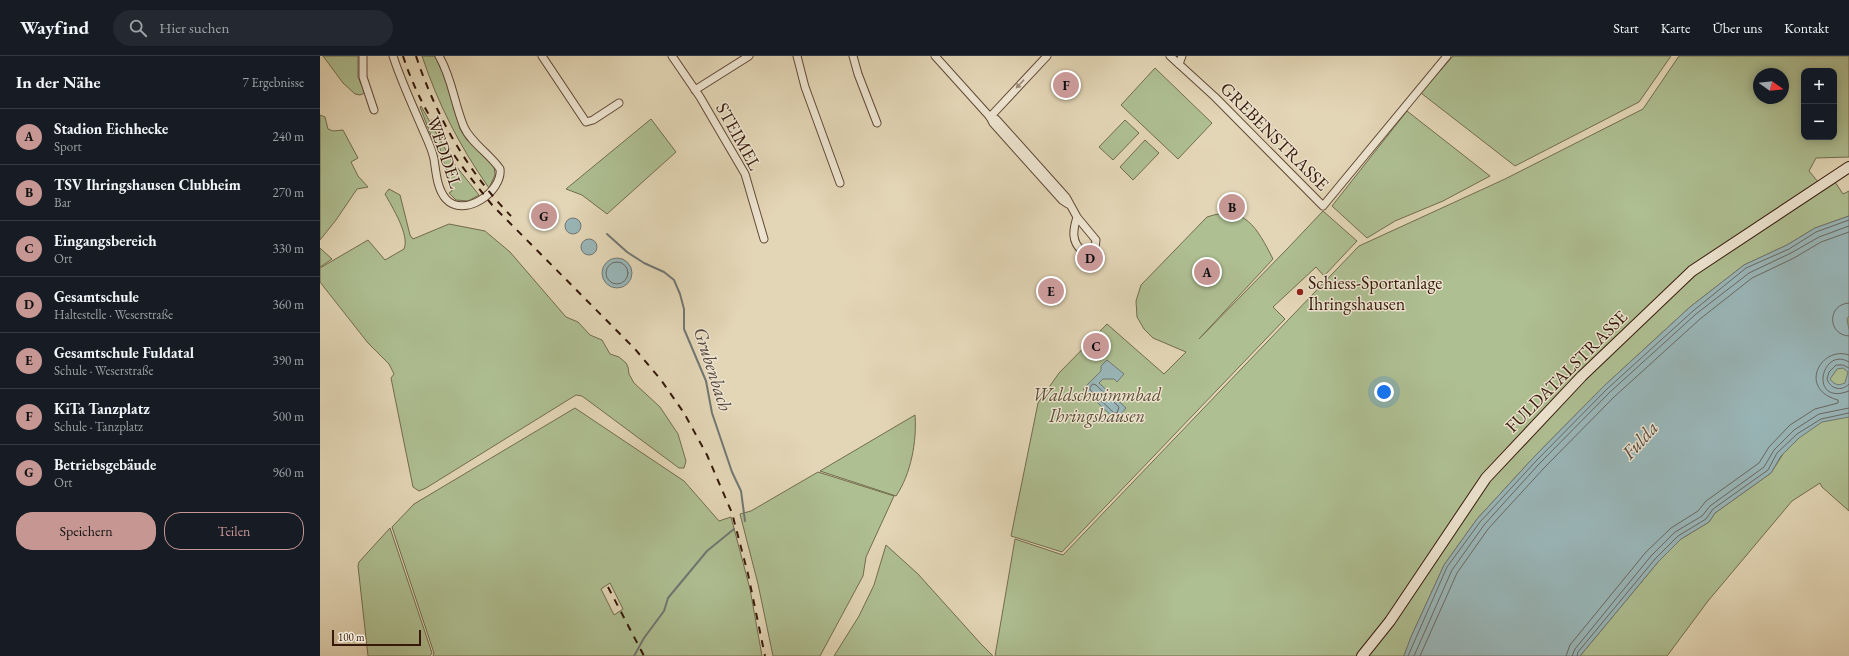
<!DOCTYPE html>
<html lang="de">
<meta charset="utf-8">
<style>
:root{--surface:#171b24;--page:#242831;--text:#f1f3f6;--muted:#9ea1a6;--line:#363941;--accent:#c59692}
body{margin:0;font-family:"EB Garamond",serif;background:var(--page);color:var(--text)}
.controls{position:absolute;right:12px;top:12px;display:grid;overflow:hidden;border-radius:8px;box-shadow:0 2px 10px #0003}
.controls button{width:36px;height:36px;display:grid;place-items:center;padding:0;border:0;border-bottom:1px solid var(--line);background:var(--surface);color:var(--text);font:20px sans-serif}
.compass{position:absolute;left:1433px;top:12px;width:36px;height:36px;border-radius:50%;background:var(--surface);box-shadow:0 2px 10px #0003;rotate:105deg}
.scale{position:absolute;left:12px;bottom:10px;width:89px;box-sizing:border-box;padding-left:4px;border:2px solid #36190b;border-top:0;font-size:11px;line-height:14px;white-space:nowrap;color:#36190b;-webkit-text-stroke:3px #ede4d0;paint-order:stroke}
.you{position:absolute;left:1064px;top:336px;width:14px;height:14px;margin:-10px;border:3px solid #fff;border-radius:50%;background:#1a73e8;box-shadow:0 0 0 6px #1a73e833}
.badge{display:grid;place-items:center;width:26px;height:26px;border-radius:50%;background:var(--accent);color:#111;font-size:13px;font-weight:700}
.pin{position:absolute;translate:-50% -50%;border:2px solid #fff;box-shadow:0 1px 4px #0006}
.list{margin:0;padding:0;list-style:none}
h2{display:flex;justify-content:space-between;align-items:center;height:52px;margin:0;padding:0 16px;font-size:17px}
h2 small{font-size:13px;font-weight:400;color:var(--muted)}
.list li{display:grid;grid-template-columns:26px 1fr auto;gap:12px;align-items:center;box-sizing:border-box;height:56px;padding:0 16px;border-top:1px solid var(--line)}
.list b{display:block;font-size:15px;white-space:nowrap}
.list p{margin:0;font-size:13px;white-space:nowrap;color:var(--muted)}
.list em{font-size:13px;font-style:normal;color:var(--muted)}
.actions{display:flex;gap:8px;padding:12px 16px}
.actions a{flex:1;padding:9px 0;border:1px solid var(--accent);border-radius:16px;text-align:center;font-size:14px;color:var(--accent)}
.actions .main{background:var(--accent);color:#111}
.icon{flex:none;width:22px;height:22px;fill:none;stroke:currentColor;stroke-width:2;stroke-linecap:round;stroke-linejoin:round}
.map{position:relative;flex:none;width:1529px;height:600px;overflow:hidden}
header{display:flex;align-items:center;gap:24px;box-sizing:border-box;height:56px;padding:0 20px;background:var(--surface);border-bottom:1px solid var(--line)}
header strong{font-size:19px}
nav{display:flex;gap:22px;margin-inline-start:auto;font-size:14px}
.search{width:280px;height:36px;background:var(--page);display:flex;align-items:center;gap:10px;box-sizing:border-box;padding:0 14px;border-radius:22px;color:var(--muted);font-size:15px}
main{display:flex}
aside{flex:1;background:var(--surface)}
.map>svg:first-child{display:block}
.green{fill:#aebf92;stroke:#726c4e;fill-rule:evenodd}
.water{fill:#99b6b8;stroke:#717773;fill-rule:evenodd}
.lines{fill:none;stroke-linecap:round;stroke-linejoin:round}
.shore{stroke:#686862;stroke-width:1}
.stream{stroke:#717773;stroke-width:2}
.street-casing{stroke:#614836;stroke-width:9}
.secondary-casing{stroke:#36190b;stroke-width:12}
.street{stroke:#ede4d0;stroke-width:7}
.secondary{stroke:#ede4d0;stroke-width:10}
.rail{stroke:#36190b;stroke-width:2;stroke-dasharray:7 7;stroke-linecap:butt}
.oneway{fill:#9b8977}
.poi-dot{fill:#8f2418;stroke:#ede4d0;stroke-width:1.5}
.labels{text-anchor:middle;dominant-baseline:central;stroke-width:3;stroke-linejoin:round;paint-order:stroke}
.street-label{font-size:18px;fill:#36190b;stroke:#ede4d0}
.poi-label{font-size:18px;fill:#36190b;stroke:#ede4d0;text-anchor:start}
.park-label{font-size:18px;font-style:italic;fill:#5a4b34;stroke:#ede4d0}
.water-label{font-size:19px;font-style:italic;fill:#54483f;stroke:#ede4d0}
</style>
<header>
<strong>Wayfind</strong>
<div class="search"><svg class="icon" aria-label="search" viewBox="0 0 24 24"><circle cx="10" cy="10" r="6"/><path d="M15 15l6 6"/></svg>Hier suchen</div>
<nav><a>Start</a><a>Karte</a><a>Über uns</a><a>Kontakt</a></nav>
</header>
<main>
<aside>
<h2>In der Nähe<small>7 Ergebnisse</small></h2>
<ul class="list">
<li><span class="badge">A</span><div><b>Stadion Eichhecke</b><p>Sport</p></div><em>240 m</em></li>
<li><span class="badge">B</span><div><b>TSV Ihringshausen Clubheim</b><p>Bar</p></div><em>270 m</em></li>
<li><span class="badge">C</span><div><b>Eingangsbereich</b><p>Ort</p></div><em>330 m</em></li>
<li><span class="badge">D</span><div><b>Gesamtschule</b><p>Haltestelle · Weserstraße</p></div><em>360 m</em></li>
<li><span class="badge">E</span><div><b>Gesamtschule Fuldatal</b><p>Schule · Weserstraße</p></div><em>390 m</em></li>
<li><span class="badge">F</span><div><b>KiTa Tanzplatz</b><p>Schule · Tanzplatz</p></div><em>500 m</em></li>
<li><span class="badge">G</span><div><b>Betriebsgebäude</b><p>Ort</p></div><em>960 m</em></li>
</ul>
<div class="actions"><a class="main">Speichern</a><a>Teilen</a></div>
</aside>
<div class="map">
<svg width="1529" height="600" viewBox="0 0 1529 600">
<rect width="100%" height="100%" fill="#e3d6b6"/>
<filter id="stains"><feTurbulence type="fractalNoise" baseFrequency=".005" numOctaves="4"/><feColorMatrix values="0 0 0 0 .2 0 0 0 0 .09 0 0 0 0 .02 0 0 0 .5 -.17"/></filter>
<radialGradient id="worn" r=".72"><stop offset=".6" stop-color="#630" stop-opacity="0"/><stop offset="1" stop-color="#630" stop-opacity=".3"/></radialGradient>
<g class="green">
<polygon points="3,0 38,0 38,21 45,37 40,39 35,38 23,27"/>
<path d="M102 0H115L127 26 140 73 147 84 174 109 175 119 169 132C140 91 118 48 102 0Z"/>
<polygon points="1133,0 1351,0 1319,46 1195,110 1101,37"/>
<path d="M1359 0H1529V101L1496 102 1489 115 1499 127 1515 126 1523 138 1529 135V160L1495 172 1467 189 1424 209 1370 251 1284 330 1213 402 1157 463 1124 509 1091 581 1084 600H675L695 483 743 499 1039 190 1185 123 1323 53ZM1484 15H1514V81H1484ZM1439 18H1463V42H1439Z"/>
<polygon points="835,12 892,67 858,103 801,49"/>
<polygon points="101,50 132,105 159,139 148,145 136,144 129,137 132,135 118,86 114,87 100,51"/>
<polygon points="1087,55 1170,120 1123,145 1075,165 1047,182 1012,150"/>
<polygon points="0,59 5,61 8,73 13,75 23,74 38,102 31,106 38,120 48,131 37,133 16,164 0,184"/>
<polygon points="331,63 356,96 287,158 262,139 246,133"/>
<polygon points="805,64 819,77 793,104 779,91"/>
<polygon points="825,84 839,97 813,124 800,111"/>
<path d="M69 133 80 139 90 179 93 183 129 168 165 175 190 196 246 261 258 266 270 279 282 284 290 298 299 301 306 307 308 311 309 318 314 327 340 351 358 378 366 405 364 412H359L262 340 256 339 106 432 99 435 93 431 71 322 74 318 69 308 48 287 0 226V212L48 184 65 204 84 193C90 179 72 151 65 138Z"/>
<path d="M1003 155 1037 185 1004 220 996 211 953 251 965 263 742 496 691 480 718 347 739 317 787 268 844 318 866 296 833 282 824 273 817 261 816 245 821 229 887 161C925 148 937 172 953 203L879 283 968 192Z"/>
<polygon points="0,192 12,203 0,211"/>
<polygon points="1529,259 1529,455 1502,431 1500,427 1472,445 1388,545 1347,600 1260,600 1338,506 1361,483 1389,466 1395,457 1451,417 1463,398 1515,282"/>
<path d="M255 352 364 425 399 465 411 461 430 533 442 600H113L114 597 72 471 94 448ZM290 527 303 553 294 559 281 533Z"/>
<path d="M595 359C597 385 591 418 576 440L500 415Z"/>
<polygon points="498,416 574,440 546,501 543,520 500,600 453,600 438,528 420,458 431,455"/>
<polygon points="70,472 112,597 110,600 48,600 38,510 39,506"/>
<polygon points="566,489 598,518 661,588 673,600 514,600 539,560 554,529"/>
</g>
<g class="water">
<path d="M1529 160V260L1527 263 1529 274V361L1502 366 1479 382 1461 400 1451 417 1395 457 1389 466 1361 483 1338 506 1260 600H1084L1091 581 1124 509 1157 463 1213 402 1284 330 1370 251 1424 209 1467 189 1495 172ZM1523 312 1528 316 1525 327C1518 330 1515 329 1510 323L1517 313Z"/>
<circle cx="253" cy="170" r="8"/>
<circle cx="269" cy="191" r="8"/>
<circle cx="297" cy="217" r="15"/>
<polygon points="787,304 804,318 797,326 794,323 783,323 779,327 806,352 796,364 763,333 781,315 781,310"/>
</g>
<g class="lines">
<g class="shore">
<circle cx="297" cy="217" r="11"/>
<path d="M1529 247C1507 248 1507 279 1529 280"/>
<path d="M1529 306C1501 289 1488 351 1529 335"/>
<path d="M1529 312 1523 309H1516L1509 316 1507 323C1510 333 1522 336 1529 328"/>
<polygon points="773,328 776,329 799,351 797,357 794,357 770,334 770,332"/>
<polyline points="1088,600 1127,511 1160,466 1216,405 1287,333 1373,255 1426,212 1469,193 1496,176 1529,164"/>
<polyline points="1094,600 1132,514 1164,469 1219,408 1290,336 1376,258 1429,217 1471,197 1499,181 1529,170"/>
<polyline points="1100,600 1137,517 1168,473 1224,412 1294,341 1380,263 1432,222 1474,202 1501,186 1529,176"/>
<path d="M1246 600 1250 589 1326 496 1351 472 1378 455 1386 445 1439 407 1449 391 1470 369 1495 353 1518 347V344C1477 333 1501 289 1529 299"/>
<polyline points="1252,600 1255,593 1331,500 1355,476 1382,460 1390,450 1444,411 1454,394 1474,374 1499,358 1529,352"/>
<polyline points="1257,600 1258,596 1335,503 1358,480 1386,463 1393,453 1448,414 1457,397 1477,378 1501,363 1529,357"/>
</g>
<g class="stream">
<polyline points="287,178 307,196 324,207 344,216 354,224 360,238 364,253 364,273 386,325 392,357 412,416 421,435 425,465"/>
<polyline points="314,600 324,582 344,555 348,542 387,495 414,473"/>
</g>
<g class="street-casing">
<g id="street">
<polyline points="43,0 43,21 54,54"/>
<path d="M73 0C81 25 93 50 103 74 107 83 112 93 114 103 116 116 117 133 126 143 144 163 183 135 180 113 170 98 151 87 144 71 134 47 132 22 119 0"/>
<polyline points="222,0 266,66 273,64 299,47"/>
<polyline points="352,0 380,41 425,118 444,183"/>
<polyline points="477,0 485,31 520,127"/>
<polyline points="533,0 538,18 557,67"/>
<polyline points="615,0 670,61 673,67 742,144 748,148"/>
<polyline points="850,0 895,41 1003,150 1127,0"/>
<polyline points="859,8 862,0"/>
<polyline points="375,34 429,0"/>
<path d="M670 61 676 63 746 141 757 161 776 184 775 192 769 197 762 195C751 185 753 174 757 161"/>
<polyline points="670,61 727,0"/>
</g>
</g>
<g class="secondary-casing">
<polyline id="secondary" points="1042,600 1070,565 1166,422 1262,320 1372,215 1529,111"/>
</g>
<use href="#street" class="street"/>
<use href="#secondary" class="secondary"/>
<g class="rail">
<path d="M83 0C101 56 136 105 173 150L315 293 341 324 364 357 387 399 412 457 428 518 445 600"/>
<path d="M96 0C116 60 147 115 191 160"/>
<polyline points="288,531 324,600"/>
</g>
</g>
<defs><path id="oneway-solid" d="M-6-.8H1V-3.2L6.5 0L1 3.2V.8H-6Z"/></defs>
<use class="oneway" href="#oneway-solid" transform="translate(700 28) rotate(133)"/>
<circle class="poi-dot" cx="980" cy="236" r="4"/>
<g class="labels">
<g class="street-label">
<text transform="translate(419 80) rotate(61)">STEIMEL</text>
<text transform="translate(955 80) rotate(45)">GREBENSTRASSE</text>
<text transform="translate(125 96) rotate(71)">WEDDEL</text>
<text transform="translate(1246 315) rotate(-45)">FULDATALSTRASSE</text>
</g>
<g class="poi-label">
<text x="988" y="226">Schiess-Sportanlage<tspan x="988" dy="21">Ihringshausen</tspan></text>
</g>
<g class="park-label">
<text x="777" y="338">Waldschwimmbad<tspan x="777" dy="21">Ihringshausen</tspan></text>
</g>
<g class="water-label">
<text transform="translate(393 313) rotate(72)">Grubenbach</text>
<text transform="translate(1320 384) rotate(-48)">Fulda</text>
</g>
</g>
<rect width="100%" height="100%" filter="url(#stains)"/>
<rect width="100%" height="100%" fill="url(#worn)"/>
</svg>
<div class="controls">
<button>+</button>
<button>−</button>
</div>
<svg class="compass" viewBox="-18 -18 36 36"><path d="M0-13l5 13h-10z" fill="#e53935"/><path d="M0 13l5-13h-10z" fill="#9ea1a6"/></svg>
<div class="scale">100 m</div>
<div class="you"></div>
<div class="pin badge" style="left:887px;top:216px">A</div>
<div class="pin badge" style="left:912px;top:151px">B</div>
<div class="pin badge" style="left:776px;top:290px">C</div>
<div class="pin badge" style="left:770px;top:202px">D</div>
<div class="pin badge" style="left:731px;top:235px">E</div>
<div class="pin badge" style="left:746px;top:29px">F</div>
<div class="pin badge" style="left:224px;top:160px">G</div>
</div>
</main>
